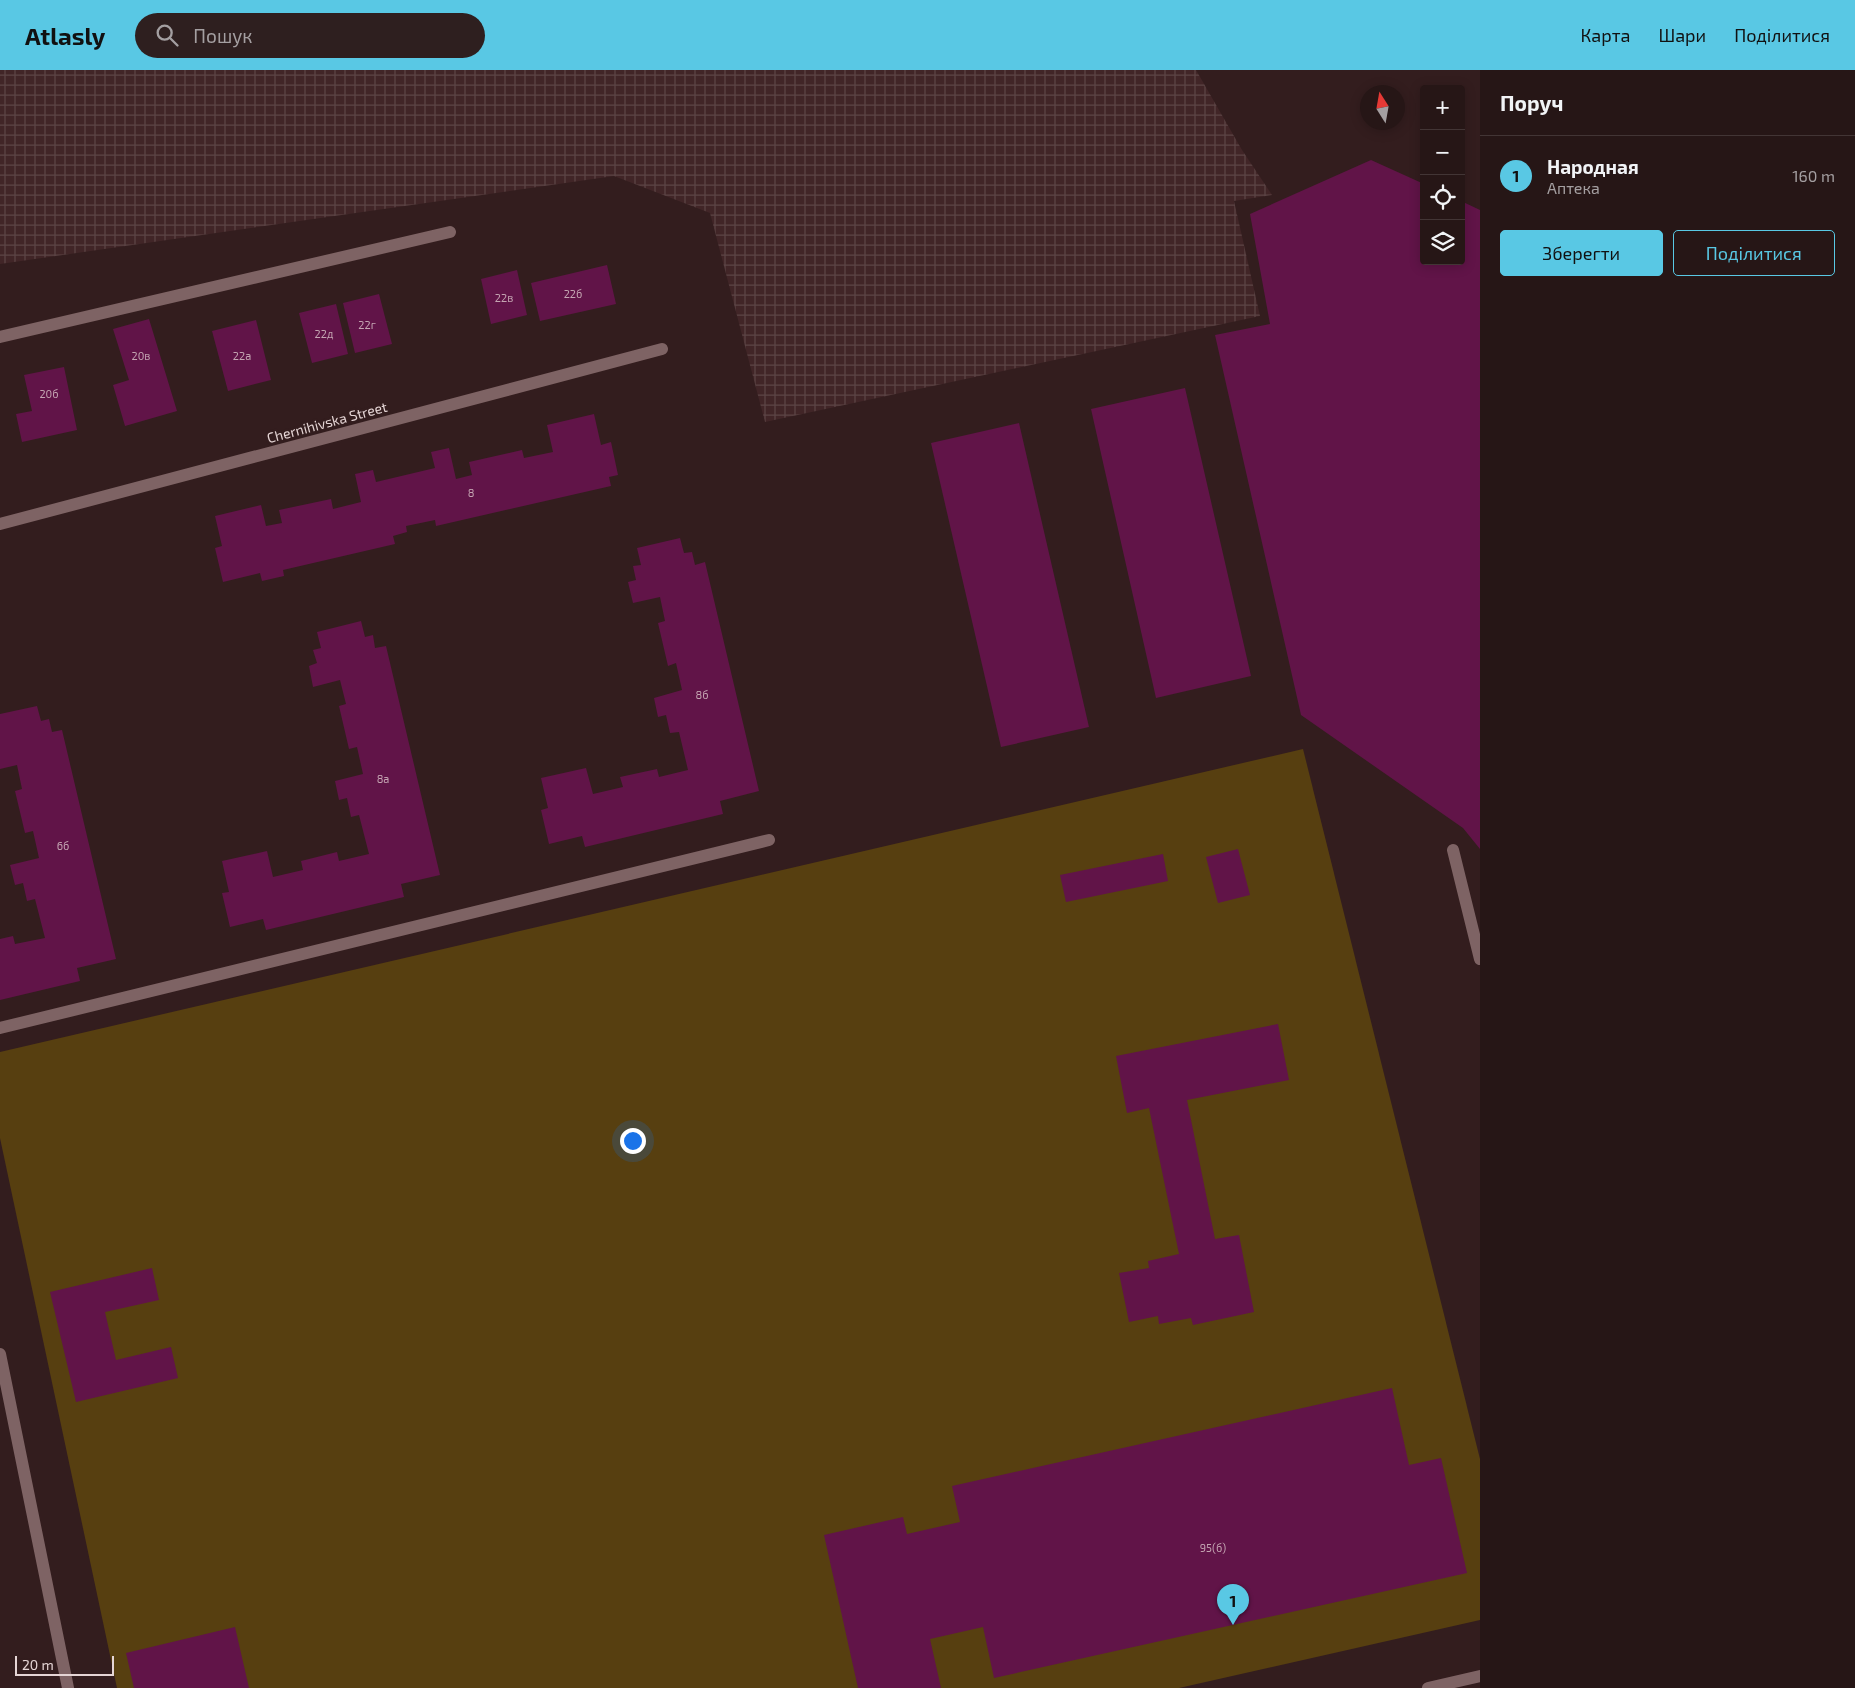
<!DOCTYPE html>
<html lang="uk">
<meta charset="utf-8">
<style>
:root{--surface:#261616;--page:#2e1f1f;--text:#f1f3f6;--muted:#a49fa1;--line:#423535;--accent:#59c8e4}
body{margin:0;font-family:"Exo 2",sans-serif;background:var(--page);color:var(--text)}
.controls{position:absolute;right:15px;top:15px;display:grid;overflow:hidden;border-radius:5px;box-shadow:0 2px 12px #0003}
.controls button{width:45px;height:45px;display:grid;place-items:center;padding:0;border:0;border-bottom:1px solid var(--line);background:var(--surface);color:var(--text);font:25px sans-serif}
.compass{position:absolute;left:1360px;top:15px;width:45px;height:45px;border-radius:50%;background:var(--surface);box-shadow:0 2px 12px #0003;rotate:349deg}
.scale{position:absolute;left:15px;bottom:12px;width:99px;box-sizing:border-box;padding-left:5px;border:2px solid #e5d5d5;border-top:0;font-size:14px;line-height:18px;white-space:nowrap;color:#e5d5d5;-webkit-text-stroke:4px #331d1e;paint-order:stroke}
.you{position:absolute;left:632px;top:1070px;width:18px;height:18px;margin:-12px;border:4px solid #fff;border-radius:50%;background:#1a73e8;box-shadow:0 0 0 8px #1a73e833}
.badge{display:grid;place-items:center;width:32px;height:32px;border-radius:50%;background:var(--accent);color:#111;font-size:16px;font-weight:700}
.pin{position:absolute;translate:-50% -41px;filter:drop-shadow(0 1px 2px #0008)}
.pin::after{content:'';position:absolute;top:26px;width:18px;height:15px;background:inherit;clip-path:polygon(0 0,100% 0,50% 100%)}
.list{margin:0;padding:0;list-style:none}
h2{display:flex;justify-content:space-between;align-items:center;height:65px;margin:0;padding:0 20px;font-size:21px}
h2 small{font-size:16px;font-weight:400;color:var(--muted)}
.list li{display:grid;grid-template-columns:32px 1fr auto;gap:15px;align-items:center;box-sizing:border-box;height:80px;padding:0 20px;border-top:1px solid var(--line)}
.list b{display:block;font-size:19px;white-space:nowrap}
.list p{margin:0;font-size:16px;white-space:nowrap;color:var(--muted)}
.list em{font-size:16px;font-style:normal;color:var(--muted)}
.actions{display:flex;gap:10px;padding:15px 20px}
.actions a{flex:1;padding:11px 0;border:1px solid var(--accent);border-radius:5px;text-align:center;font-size:18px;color:var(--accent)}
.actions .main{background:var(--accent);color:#111}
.icon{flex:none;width:28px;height:28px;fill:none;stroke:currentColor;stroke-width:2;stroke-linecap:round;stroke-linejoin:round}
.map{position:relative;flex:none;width:1480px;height:1618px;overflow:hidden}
header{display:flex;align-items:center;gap:30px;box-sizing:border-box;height:70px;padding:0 25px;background:var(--accent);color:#111}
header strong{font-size:24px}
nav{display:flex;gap:28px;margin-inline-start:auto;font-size:18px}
.search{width:350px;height:45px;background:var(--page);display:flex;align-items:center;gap:12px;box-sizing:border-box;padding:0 18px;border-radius:28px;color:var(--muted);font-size:19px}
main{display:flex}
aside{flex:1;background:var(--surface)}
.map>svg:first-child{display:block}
.industrial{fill:url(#industrial-grid)}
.green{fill:#573f10}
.building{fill:#611448}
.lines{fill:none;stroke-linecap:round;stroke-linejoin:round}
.lane{stroke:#7e6364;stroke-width:12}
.street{stroke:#7e6364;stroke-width:12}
.labels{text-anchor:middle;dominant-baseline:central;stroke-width:5;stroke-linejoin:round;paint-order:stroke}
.number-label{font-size:11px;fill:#c4a5b2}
.street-label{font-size:14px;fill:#e5d5d5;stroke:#331d1e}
</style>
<header>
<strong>Atlasly</strong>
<div class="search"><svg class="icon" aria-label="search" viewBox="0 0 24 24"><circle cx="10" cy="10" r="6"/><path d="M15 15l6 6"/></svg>Пошук</div>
<nav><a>Карта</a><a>Шари</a><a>Поділитися</a></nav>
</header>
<main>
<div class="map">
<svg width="1480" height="1618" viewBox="0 0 1480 1618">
<defs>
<pattern id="industrial-grid" width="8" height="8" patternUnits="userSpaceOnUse" patternTransform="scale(1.25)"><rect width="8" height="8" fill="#412527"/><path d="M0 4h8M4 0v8" fill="none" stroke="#5c4445"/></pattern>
</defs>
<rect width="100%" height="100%" fill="#331d1e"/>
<polygon class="industrial" points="0,0 1196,0 1242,80 1272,125 1234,131 1260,246 765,352 710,143 614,106 0,194"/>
<polygon class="green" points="1303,679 1480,1389 1480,1550 1179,1618 117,1618 0,1068 0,982"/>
<g class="building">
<polygon points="1371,90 1424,114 1424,191 1461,191 1461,131 1480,140 1480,779 1463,758 1301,645 1215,265 1270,254 1250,144"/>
<polygon points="607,195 616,234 540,251 531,213"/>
<polygon points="517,200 527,245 491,254 481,209"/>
<polygon points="379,224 392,274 355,283 343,233"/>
<polygon points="336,234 348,284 312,293 299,243"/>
<polygon points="149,249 177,341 125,356 113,315 129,310 113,259"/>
<polygon points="256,250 271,310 228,321 212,261"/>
<polygon points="64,297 77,360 22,372 16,344 32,341 24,305"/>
<polygon points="1185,318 1251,606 1156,628 1091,339"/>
<polygon points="594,344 601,375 611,372 618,405 609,407 611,416 436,456 435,450 406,456 407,462 393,466 395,474 283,500 284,506 262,511 260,503 223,512 215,478 222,476 215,446 261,435 266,456 282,453 279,440 331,429 333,439 361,432 355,404 373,400 376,412 435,398 431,382 449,378 456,409 472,405 469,392 522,380 524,388 553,382 547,355"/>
<polygon points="1019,353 1089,657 1001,677 931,373"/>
<polygon points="680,468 684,483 692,482 695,495 705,492 759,721 720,731 723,744 585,777 582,766 549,774 541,740 548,738 541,708 586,698 593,724 623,717 620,707 657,699 659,707 688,700 679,662 670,663 666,645 658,647 654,628 682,620 676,593 668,596 658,553 665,551 660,527 633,533 628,512 636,510 633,496 641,495 637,478"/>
<polygon points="361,551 365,567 373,565 375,578 386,576 440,805 401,814 404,827 266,860 263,849 230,857 222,823 229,822 222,791 267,781 273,807 303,800 301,791 337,782 339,791 369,784 359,745 351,747 347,728 339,730 335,711 363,704 357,677 349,679 339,636 346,634 340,610 313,617 309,596 317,593 313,580 321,578 317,562"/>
<polygon points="37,636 41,651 49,649 52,662 62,660 116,889 77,898 80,911 0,930 0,869 13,866 15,874 45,868 35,829 27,831 23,813 15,815 10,795 39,788 33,761 25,763 15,721 22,719 17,695 0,699 0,644"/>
<polygon points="1238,779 1250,825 1218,833 1206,787"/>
<polygon points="1163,784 1168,811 1066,832 1060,805"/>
<polygon points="1278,954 1289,1010 1187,1030 1215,1169 1239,1165 1254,1242 1193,1255 1191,1248 1159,1254 1158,1246 1129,1252 1119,1203 1149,1198 1148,1191 1179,1184 1149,1038 1127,1043 1116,986"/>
<polygon points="152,1198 159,1230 105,1242 116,1290 171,1277 178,1308 76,1332 50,1222"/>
<polygon points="1392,1318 1409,1395 1441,1388 1467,1503 994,1608 983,1557 930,1569 941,1618 858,1618 824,1465 903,1447 907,1464 960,1452 952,1416"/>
<polygon points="235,1557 249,1618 134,1618 126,1583"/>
</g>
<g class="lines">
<g class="lane">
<polyline points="1453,780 1480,889"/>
<polyline points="0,958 769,770"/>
<polyline points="0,1284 68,1618"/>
<polyline points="1428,1618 1480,1606"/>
</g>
<g class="street">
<polyline points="0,267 450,162"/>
<polyline points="0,454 662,279"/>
</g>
</g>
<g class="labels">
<g class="number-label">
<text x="573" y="223">22б</text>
<text x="504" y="227">22в</text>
<text x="367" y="254">22г</text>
<text x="324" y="263">22д</text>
<text x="141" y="285">20в</text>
<text x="242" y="285">22а</text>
<text x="49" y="323">20б</text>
<text x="471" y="422">8</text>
<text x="702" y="624">8б</text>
<text x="383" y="708">8а</text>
<text x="63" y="775">6б</text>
<text x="1213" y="1477">95(б)</text>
</g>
<g class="street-label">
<text transform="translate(327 352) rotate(-15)">Chernihivska Street</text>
</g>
</g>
</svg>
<div class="controls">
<button>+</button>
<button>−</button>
<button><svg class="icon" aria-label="locate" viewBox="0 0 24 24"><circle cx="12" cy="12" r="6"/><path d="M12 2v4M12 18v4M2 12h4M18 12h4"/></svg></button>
<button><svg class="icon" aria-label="layers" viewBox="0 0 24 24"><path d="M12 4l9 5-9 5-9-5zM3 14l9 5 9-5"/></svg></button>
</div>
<svg class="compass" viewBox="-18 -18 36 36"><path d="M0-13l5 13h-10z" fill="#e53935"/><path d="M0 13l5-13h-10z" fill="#a49fa1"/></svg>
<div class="scale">20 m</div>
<div class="you"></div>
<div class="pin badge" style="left:1233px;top:1555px">1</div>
</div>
<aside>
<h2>Поруч<small></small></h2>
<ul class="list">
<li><span class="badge">1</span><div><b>Народная</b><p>Аптека</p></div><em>160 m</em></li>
</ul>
<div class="actions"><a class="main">Зберегти</a><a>Поділитися</a></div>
</aside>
</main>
